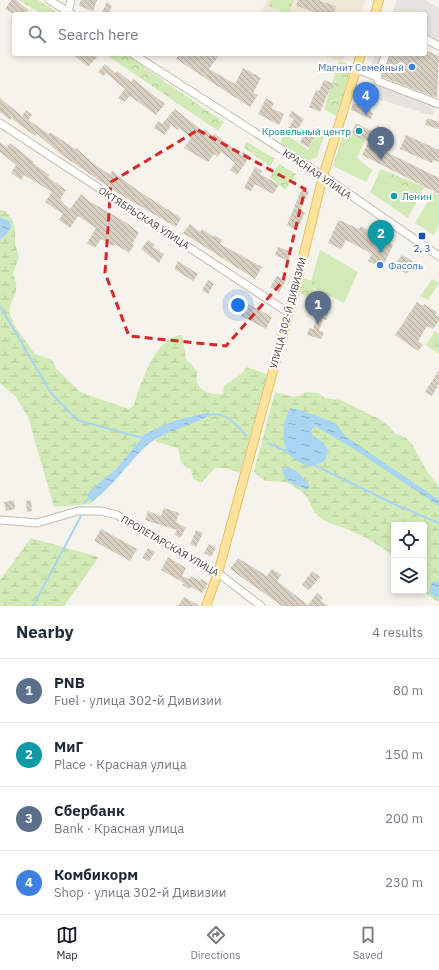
<!DOCTYPE html>
<meta charset="utf-8">
<style>
:root{--surface:#fff;--page:#f6f6f7;--text:#1f2937;--muted:#747a83;--line:#e0e1e3;--accent:#111827}
body{margin:0;font-family:"IBM Plex Sans",sans-serif;background:var(--page);color:var(--text)}
.controls{position:absolute;right:12px;bottom:12px;display:grid;overflow:hidden;border-radius:4px;box-shadow:0 2px 6px #0003}
.controls button{width:36px;height:36px;display:grid;place-items:center;padding:0;border:0;border-bottom:1px solid var(--line);background:var(--surface);color:var(--text);font:20px sans-serif}
.you{position:absolute;left:238px;top:305px;width:14px;height:14px;margin:-10px;border:3px solid #fff;border-radius:50%;background:#1a73e8;box-shadow:0 0 0 6px #1a73e833}
.badge{display:grid;place-items:center;width:26px;height:26px;border-radius:50%;background:var(--accent);color:#fff;font-size:13px;font-weight:700}
.pin{position:absolute;translate:-50% -33px;filter:drop-shadow(0 1px 2px #0008)}
.pin::after{content:'';position:absolute;top:21px;width:14px;height:12px;background:inherit;clip-path:polygon(0 0,100% 0,50% 100%)}
.list{margin:0;padding:0;list-style:none}
h2{display:flex;justify-content:space-between;align-items:center;height:52px;margin:0;padding:0 16px;font-size:17px}
h2 small{font-size:13px;font-weight:400;color:var(--muted)}
.list li{display:grid;grid-template-columns:26px 1fr auto;gap:12px;align-items:center;box-sizing:border-box;height:64px;padding:0 16px;border-top:1px solid var(--line)}
.list b{display:block;font-size:15px;white-space:nowrap}
.list p{margin:0;font-size:13px;white-space:nowrap;color:var(--muted)}
.list em{font-size:13px;font-style:normal;color:var(--muted)}
.icon{flex:none;width:22px;height:22px;fill:none;stroke:currentColor;stroke-width:2;stroke-linecap:round;stroke-linejoin:round}
.map{position:relative;flex:none;width:439px;height:606px;overflow:hidden}
.search{position:absolute;background:var(--surface);box-shadow:0 2px 6px #0003;left:12px;right:12px;top:12px;height:44px;display:flex;align-items:center;gap:10px;box-sizing:border-box;padding:0 14px;border-radius:4px;color:var(--muted);font-size:15px}
.sheet{height:308px;background:var(--surface)}
nav{display:flex;justify-content:space-around;align-items:center;box-sizing:border-box;height:56px;border-top:1px solid var(--line);background:var(--surface);font-size:11px;color:var(--muted)}
nav a{display:grid;justify-items:center;gap:2px}
nav .on{color:var(--accent)}
.map>svg:first-child{display:block}
.education{fill:#efe8d6}
.grass{fill:#d2eab5}
.forest{fill:url(#forest-crowns)}
.wetland{fill:url(#wetland-marsh)}
.park{fill:url(#park-tufts)}
.parking{fill:#e5e3e0}
.water{fill:url(#water-ripples)}
.lines{fill:none;stroke-linecap:round;stroke-linejoin:round}
.stream{stroke:#a9d4f2;stroke-width:2}
.building{fill:url(#building-back-hatch)}
.minor-casing{stroke:#c2bbae;stroke-width:9}
.major-casing{stroke:#e6c16a;stroke-width:10}
.minor{stroke:#fff;stroke-width:7}
.major{stroke:#ffe39c;stroke-width:8}
.marked{fill:none;stroke:#d62828;stroke-width:3;stroke-dasharray:8 5;stroke-linejoin:round}
.shop-dot{fill:#3f7fe0;stroke:#fff;stroke-width:1.5}
.culture-dot{fill:#0f9aa8;stroke:#fff;stroke-width:1.5}
.transit-dot{fill:#1a4fb4;stroke:#fff;stroke-width:1.5}
.labels{text-anchor:middle;dominant-baseline:central;stroke-width:4;stroke-linejoin:round;paint-order:stroke}
.shop-label{font-size:10px;fill:#366cbe;stroke:#fff;text-anchor:end}
.culture-label{font-size:10px;fill:#0d838f;stroke:#fff;text-anchor:end}
.street-label{font-size:10px;fill:#4b4439;stroke:#fff}
.transit-label{font-size:10px;fill:#164399;stroke:#fff}
</style>
<div class="map">
<svg width="439" height="606" viewBox="0 0 439 606">
<defs>
<pattern id="forest-crowns" width="20" height="18" patternUnits="userSpaceOnUse"><rect width="20" height="18" fill="#d2eab5"/><path d="M2 6a3 3 0 1 1 6 0M12 15a3 3 0 1 1 6 0" fill="none" stroke="#b6ca9c"/></pattern>
<pattern id="wetland-marsh" width="20" height="14" patternUnits="userSpaceOnUse"><rect width="20" height="14" fill="#d2eab5"/><path d="M1 5h8M5 5V1M11 12h8M15 12V8" fill="none" stroke="#b6ca9c"/></pattern>
<pattern id="park-tufts" width="24" height="20" patternUnits="userSpaceOnUse"><rect width="24" height="20" fill="#d2eab5"/><path d="M3 7l-1-3M5 7V3M7 7l1-3M15 17l-1-3M17 17v-4M19 17l1-3" fill="none" stroke="#b6ca9c"/></pattern>
<pattern id="water-ripples" width="26" height="14" patternUnits="userSpaceOnUse"><rect width="26" height="14" fill="#a9d4f2"/><path d="M2 4q2-2 4 0t4 0M15 11q2-2 4 0t4 0" fill="none" stroke="#8caec5"/></pattern>
<pattern id="building-back-hatch" width="6" height="6" patternUnits="userSpaceOnUse"><rect width="6" height="6" fill="#d8cfc1"/><path d="M-1 5l2 2M0 0l6 6M5-1l2 2" fill="none" stroke="#b1aa9e"/></pattern>
</defs>
<rect width="100%" height="100%" fill="#f6f3ec"/>
<g class="education">
<polygon points="267,0 366,0 360,14 260,14"/>
<polygon points="319,54 345,54 342,62"/>
</g>
<g class="grass">
<polygon points="318,128 325,132 317,157 309,161 280,143 284,133 308,150"/>
<polygon points="344,131 365,140 357,158 372,170 366,182 333,166"/>
<polygon points="378,175 420,195 408,218 370,192"/>
<polygon points="434,192 439,195 439,224 434,235 415,223"/>
<polygon points="320,250 358,272 344,303 314,288 316,282 311,281"/>
<polygon points="432,279 439,283 428,300 420,296"/>
</g>
<g class="forest">
<polygon points="19,0 38,0 60,14 42,14"/>
<polygon points="105,54 125,54 224,122 218,131"/>
<polygon points="339,61 353,66 336,116 324,109"/>
<polygon points="247,142 275,159 270,166 244,148"/>
<polygon points="279,164 296,174 285,190 270,177"/>
<polygon points="380,169 425,187 419,194 378,175"/>
<polygon points="303,278 316,282 310,300 300,292"/>
</g>
<g class="wetland">
<path d="M0 210 5 211 12 219 15 229V244L19 257 13 273C23 294 7 300 10 314 14 328 27 342 35 354L52 360 57 369 80 392 129 409 134 405C140 384 156 335 182 335L186 360C190 363 195 367 197 372 198 375 196 378 197 381 200 393 213 395 223 394L224 386 241 374 247 367 267 374 240 473 225 468H215L201 483 193 479 191 470 181 463 178 448 154 441 171 430 208 417V412L173 421 145 434 116 469 87 495 92 502 90 504 54 507 28 417 16 397 0 383V240L8 233 4 218 0 217Z"/>
<path d="M275 392 295 397 306 392 318 393 325 398 341 400 379 419 390 427 394 433 406 438 412 444 428 473 439 486V602L427 595 425 591 424 525H394V556C380 546 365 536 349 530 340 526 329 524 321 518 310 512 312 498 299 490 295 487 288 482 283 482 268 479 266 486 254 471Z"/>
<polygon points="31,538 99,557 64,606 0,606 0,580"/>
</g>
<g class="park">
<polygon points="271,0 294,0 288,14 268,6"/>
<polygon points="435,331 439,333 439,354 426,345"/>
</g>
<g class="parking">
<polygon points="397,0 425,0 439,8 439,41 425,34 425,14 392,14"/>
<polygon points="375,54 383,54 377,71 370,69"/>
<polygon points="379,83 437,102 433,116 375,98"/>
</g>
<g class="water">
<polygon points="0,217 9,221 11,226 8,233 0,240"/>
<path d="M291 408C294 408 333 421 335 423 339 427 342 432 345 436L439 500V506L354 449 315 426 312 429V435L324 443 328 451 325 461 310 467C304 464 295 461 291 456 280 446 282 419 291 408Z"/>
<path d="M209 412 208 416C187 428 162 431 144 448 126 466 112 487 92 502L87 495 90 491 116 469 145 434 173 421Z"/>
<path d="M284 467C295 467 304 478 310 486L309 489 306 490 286 480 282 469Z"/>
<polygon points="437,581 439,582 439,598 429,593 432,582"/>
</g>
<g class="lines">
<g class="stream">
<polyline points="0,306 51,393 77,420 143,438"/>
<path d="M206 416C224 409 234 423 246 435"/>
<polyline points="268,443 290,453"/>
<polyline points="314,465 394,504 439,523"/>
<polyline points="84,503 91,496"/>
<polyline points="33,606 81,516"/>
</g>
</g>
<g class="building">
<polygon points="11,0 16,0 28,10 25,14 13,14 5,9"/>
<polygon points="81,0 97,0 93,11 79,6"/>
<polygon points="298,0 318,0 336,6 334,14 313,14 314,12 296,6"/>
<polygon points="107,2 112,6 108,14 102,12"/>
<polygon points="425,50 439,56 437,98 382,77 391,54 425,54"/>
<polygon points="72,54 93,54 97,57 88,67"/>
<polygon points="179,54 220,54 209,69 235,84 243,68 261,78 253,93 258,95 250,107 176,59"/>
<polygon points="105,64 115,73 117,71 131,82 133,79 165,104 156,115 130,96 124,102 118,98 125,89 106,73 103,76 98,72"/>
<polygon points="324,80 335,84 332,90 330,89 320,112 309,107 316,90 319,91"/>
<polygon points="369,96 375,97 370,112 373,113 371,119 351,110 353,103 366,108"/>
<polygon points="0,98 22,116 26,110 32,115 28,120 49,134 50,132 75,149 76,148 93,163 110,175 112,171 137,190 181,218 176,227 116,192 62,155 37,134 35,136 11,118 10,120 0,112"/>
<polygon points="266,98 274,103 271,108 284,114 279,125 258,114"/>
<polygon points="175,109 204,132 206,130 213,136 215,134 241,155 243,152 250,156 237,175 230,170 235,163 221,152 218,157 214,154 208,162 184,148 191,138 179,128 178,130 171,125 165,135 154,128 158,121 162,124"/>
<polygon points="292,111 304,119 293,136 286,132 294,119 289,116"/>
<polygon points="427,118 439,122 439,129 425,125"/>
<polygon points="356,123 374,132 377,126 392,133 384,148 388,150 386,152 439,178 439,194 362,155 369,142 351,134"/>
<polygon points="306,130 315,134 309,147 300,143"/>
<polygon points="406,135 439,150 439,162 433,160 432,163 400,149"/>
<polygon points="0,142 7,148 10,143 34,162 33,163 49,175 48,177 66,190 60,200 70,209 81,194 89,201 127,223 139,233 132,244 134,245 129,253 115,244 113,246 101,239 95,248 87,243 96,228 78,216 70,228 59,220 63,214 45,202 52,192 24,175 21,180 11,173 16,165 0,152"/>
<polygon points="255,167 262,171 260,174 279,185 273,194 255,184 251,191 244,188"/>
<polygon points="302,188 309,192 300,210 305,213 297,230 287,225"/>
<polygon points="339,220 359,229 361,226 393,245 382,268 368,261 372,254 346,240 341,249 328,243"/>
<polygon points="190,224 200,232 202,229 214,237 215,235 222,240 220,244 262,267 255,279 183,233"/>
<polygon points="148,240 155,245 153,247 164,254 159,263 141,249"/>
<polygon points="278,247 291,252 288,261 275,255"/>
<polygon points="402,255 414,262 407,274 394,266"/>
<polygon points="178,261 198,274 193,281 174,269"/>
<polygon points="277,276 286,281 279,292 270,287"/>
<polygon points="208,280 214,284 208,294 202,290"/>
<polygon points="232,295 272,317 266,329 241,316 242,314 227,306"/>
<polygon points="318,299 331,303 326,320 323,319 319,331 324,332 321,339 307,335 309,328 313,329 317,317 313,316"/>
<polygon points="417,302 423,306 424,304 437,312 435,315 439,317 439,321 433,329 427,326 418,341 423,345 418,351 395,335"/>
<polygon points="439,370 439,384 432,396 425,392"/>
<polygon points="14,500 15,509 6,511 4,502"/>
<polygon points="31,500 32,511 27,512 26,501"/>
<polygon points="164,508 179,513 176,522 186,528 180,538 174,534 177,530 145,520 148,511 161,516"/>
<polygon points="101,529 137,549 130,561 94,541"/>
<polygon points="196,530 203,533 196,547 190,544"/>
<polygon points="209,544 216,548 211,557 204,553"/>
<polygon points="148,548 155,552 149,561 142,558"/>
<polygon points="168,557 186,568 182,576 189,579 191,576 200,581 201,579 208,583 202,593 191,587 189,589 182,585 184,583 161,570"/>
<polygon points="238,558 267,576 272,569 281,575 277,581 308,605 317,593 323,598 321,601 328,606 282,606 230,569"/>
<polygon points="312,571 320,577 309,590 302,585"/>
<polygon points="184,597 200,606 178,606"/>
</g>
<g class="lines">
<g class="minor-casing">
<g id="minor">
<polyline points="49,0 72,14"/>
<polyline points="68,12 71,0"/>
<polyline points="425,39 439,46"/>
<polyline points="133,54 323,176 439,256"/>
<polyline points="356,69 377,77 386,54"/>
<polyline points="377,77 378,81 439,104"/>
<polyline points="0,123 289,313"/>
<polyline points="0,520 37,523 78,511 101,511 117,515 218,573 261,606"/>
</g>
</g>
<g class="major-casing">
<g id="major">
<polyline points="375,14 379,0"/>
<polyline points="206,606 218,573 295,290 323,176 361,54"/>
</g>
</g>
<use href="#minor" class="minor"/>
<use href="#major" class="major"/>
</g>
<path class="marked" d="M198 130 305 189 283 281 226 346 129 336 105 273 111 182Z"/>
<g class="shop-dot">
<circle cx="412" cy="67" r="4"/>
<circle cx="380" cy="265" r="4"/>
</g>
<g class="culture-dot">
<circle cx="359" cy="131" r="4"/>
<circle cx="394" cy="196" r="4"/>
</g>
<rect class="transit-dot" x="418" y="232" width="8" height="8" rx="2"/>
<g class="labels">
<g class="shop-label">
<text x="404" y="67">Магнит Семейный</text>
<text x="388" y="265" text-anchor="start">Фасоль</text>
</g>
<g class="culture-label">
<text x="351" y="131">Кровельный центр</text>
<text x="402" y="196" text-anchor="start">Ленин</text>
</g>
<g class="street-label">
<text transform="translate(317 174) rotate(34)">КРАСНАЯ УЛИЦА</text>
<text transform="translate(144 218) rotate(33)">ОКТЯБРЬСКАЯ УЛИЦА</text>
<text transform="translate(288 313) rotate(-75)">УЛИЦА 302-Й ДИВИЗИИ</text>
<text transform="translate(170 546) rotate(30)">ПРОЛЕТАРСКАЯ УЛИЦА</text>
</g>
<g class="transit-label">
<text x="422" y="248">2, 3</text>
</g>
</g>
</svg>
<div class="controls">
<button><svg class="icon" aria-label="locate" viewBox="0 0 24 24"><circle cx="12" cy="12" r="6"/><path d="M12 2v4M12 18v4M2 12h4M18 12h4"/></svg></button>
<button><svg class="icon" aria-label="layers" viewBox="0 0 24 24"><path d="M12 4l9 5-9 5-9-5zM3 14l9 5 9-5"/></svg></button>
</div>
<div class="you"></div>
<div class="pin badge" style="left:318px;top:324px;background:#5c6f8a">1</div>
<div class="pin badge" style="left:381px;top:253px;background:#0f9aa8">2</div>
<div class="pin badge" style="left:381px;top:160px;background:#5c6f8a">3</div>
<div class="pin badge" style="left:366px;top:115px;background:#3f7fe0">4</div>
<div class="search"><svg class="icon" aria-label="search" viewBox="0 0 24 24"><circle cx="10" cy="10" r="6"/><path d="M15 15l6 6"/></svg>Search here</div>
</div>
<section class="sheet">
<h2>Nearby<small>4 results</small></h2>
<ul class="list">
<li><span class="badge" style="background:#5c6f8a">1</span><div><b>PNB</b><p>Fuel · улица 302-й Дивизии</p></div><em>80 m</em></li>
<li><span class="badge" style="background:#0f9aa8">2</span><div><b>МиГ</b><p>Place · Красная улица</p></div><em>150 m</em></li>
<li><span class="badge" style="background:#5c6f8a">3</span><div><b>Сбербанк</b><p>Bank · Красная улица</p></div><em>200 m</em></li>
<li><span class="badge" style="background:#3f7fe0">4</span><div><b>Комбикорм</b><p>Shop · улица 302-й Дивизии</p></div><em>230 m</em></li>
</ul>
</section>
<nav>
<a class="on"><svg class="icon" aria-label="map" viewBox="0 0 24 24"><path d="M3 6l6-2 6 2 6-2v14l-6 2-6-2-6 2zM9 4v14M15 6v14"/></svg>Map</a>
<a><svg class="icon" aria-label="directions" viewBox="0 0 24 24"><path d="M12 3l9 9-9 9-9-9zM9 14v-3h6M13 9l2 2-2 2"/></svg>Directions</a>
<a><svg class="icon" aria-label="saved" viewBox="0 0 24 24"><path d="M7 4h10v16l-5-4-5 4z"/></svg>Saved</a>
</nav>
